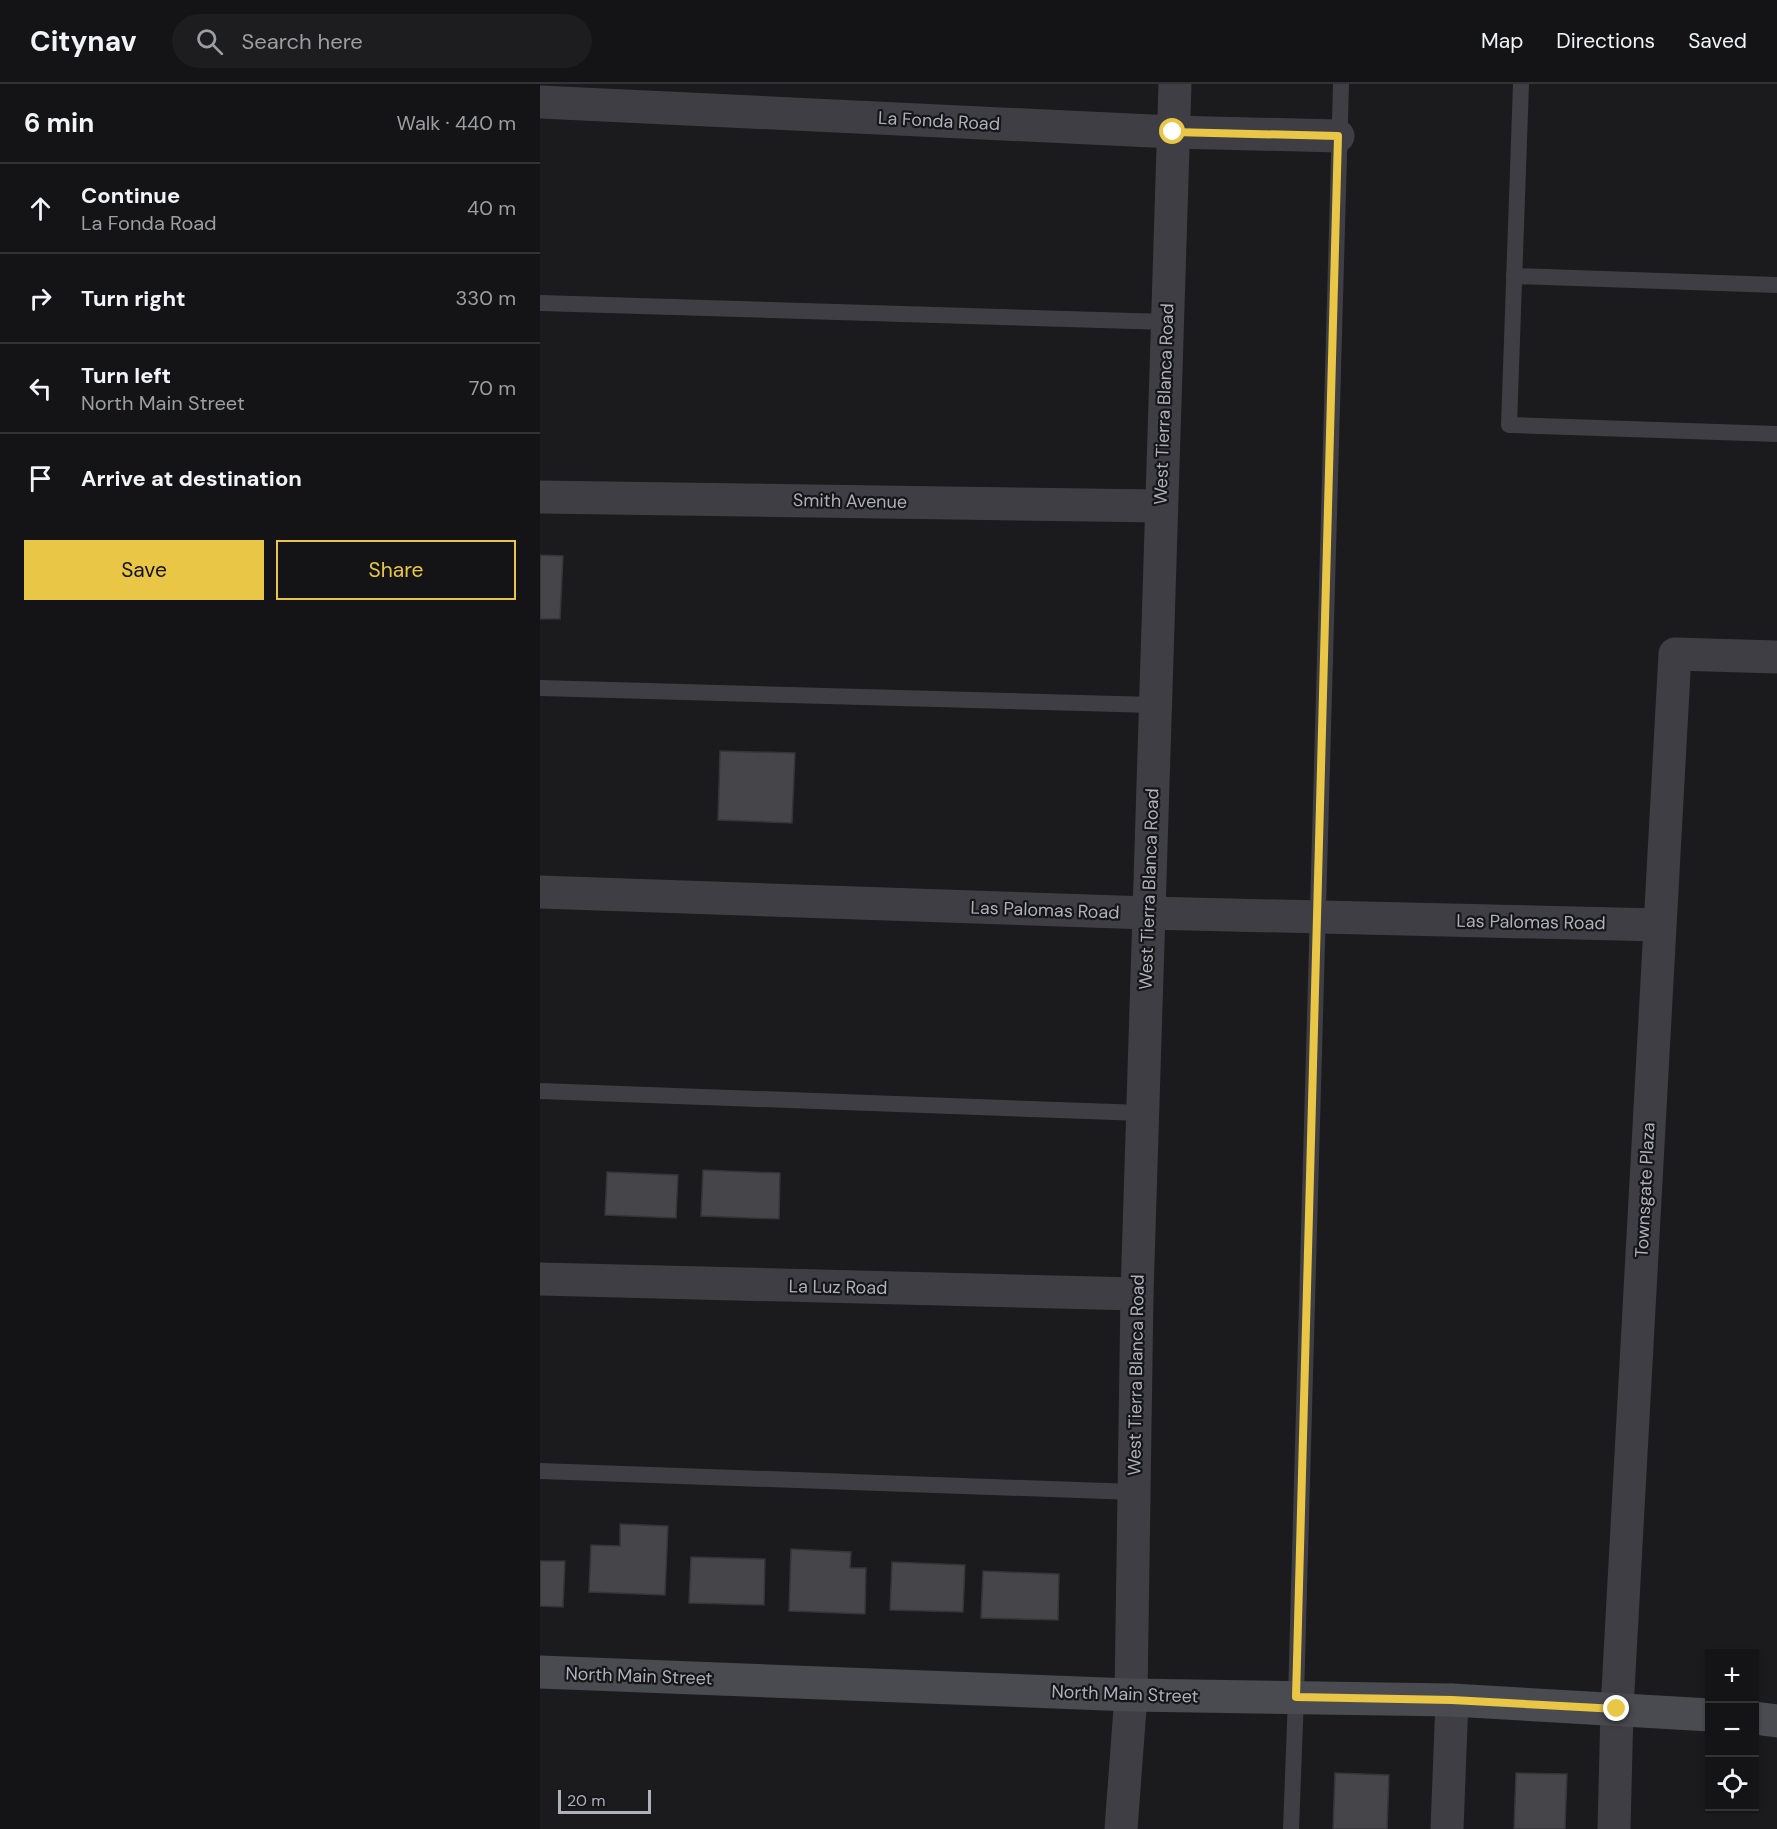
<!DOCTYPE html>
<meta charset="utf-8">
<style>
:root{--surface:#141416;--page:#1d1d1f;--text:#f1f3f6;--muted:#9d9ea1;--line:#333335;--accent:#e9c646}
body{margin:0;font-family:"DM Sans",sans-serif;background:var(--page);color:var(--text)}
.controls{position:absolute;right:18px;bottom:18px;display:grid;overflow:hidden;border-radius:0px;box-shadow:0 2px 4px #0004}
.controls button{width:54px;height:54px;display:grid;place-items:center;padding:0;border:0;border-bottom:2px solid var(--line);background:var(--surface);color:var(--text);font:30px sans-serif}
.scale{position:absolute;left:18px;bottom:15px;width:93px;box-sizing:border-box;padding-left:6px;border:3px solid #aeb0bb;border-top:0;font-size:16px;line-height:21px;white-space:nowrap;color:#aeb0bb;-webkit-text-stroke:4px #161518;paint-order:stroke}
.stop{position:absolute;width:18px;height:18px;margin:-14px;border:4px solid #e9c646;border-radius:50%;background:#fff}
.stop.end{background:#e9c646;border-color:#fff;box-shadow:0 2px 6px #0008}
.list{margin:0;padding:0;list-style:none}
h2{display:flex;justify-content:space-between;align-items:center;height:78px;margin:0;padding:0 24px;font-size:26px}
h2 small{font-size:20px;font-weight:400;color:var(--muted)}
.list li{display:grid;grid-template-columns:39px 1fr auto;gap:18px;align-items:center;box-sizing:border-box;height:90px;padding:0 24px;border-top:2px solid var(--line)}
.list b{display:block;font-size:22px;white-space:nowrap}
.list p{margin:0;font-size:20px;white-space:nowrap;color:var(--muted)}
.list em{font-size:20px;font-style:normal;color:var(--muted)}
.actions{display:flex;gap:12px;padding:18px 24px}
.actions a{flex:1;padding:14px 0;border:2px solid var(--accent);border-radius:0px;text-align:center;font-size:21px;color:var(--accent)}
.actions .main{background:var(--accent);color:#111}
.icon{flex:none;width:33px;height:33px;fill:none;stroke:currentColor;stroke-width:2;stroke-linecap:round;stroke-linejoin:round}
.map{position:relative;flex:none;width:1237px;height:1745px;overflow:hidden}
header{display:flex;align-items:center;gap:36px;box-sizing:border-box;height:84px;padding:0 30px;background:var(--surface);border-bottom:2px solid var(--line)}
header strong{font-size:28px}
nav{display:flex;gap:33px;margin-inline-start:auto;font-size:21px}
.search{width:420px;height:54px;background:var(--page);display:flex;align-items:center;gap:15px;box-sizing:border-box;padding:0 21px;border-radius:33px;color:var(--muted);font-size:22px}
main{display:flex}
aside{flex:1;background:var(--surface)}
.map>svg:first-child{display:block}
.building{fill:#45454a;stroke:#353539;stroke-width:1.5}
.lines{fill:none;stroke-linecap:round;stroke-linejoin:round}
.lane{stroke:#3e3e44;stroke-width:16}
.street{stroke:#3e3e44;stroke-width:33}
.secondary{stroke:#4a4b51;stroke-width:33}
.route{stroke:#e9c646;stroke-width:8}
.labels{text-anchor:middle;dominant-baseline:central;stroke-width:4.5;stroke-linejoin:round;paint-order:stroke}
.street-label{font-size:18px;fill:#aeb0bb;stroke:#161518}
</style>
<header>
<strong>Citynav</strong>
<div class="search"><svg class="icon" aria-label="search" viewBox="0 0 24 24"><circle cx="10" cy="10" r="6"/><path d="M15 15l6 6"/></svg>Search here</div>
<nav><a>Map</a><a>Directions</a><a>Saved</a></nav>
</header>
<main>
<aside>
<h2>6 min<small>Walk · 440 m</small></h2>
<ul class="list">
<li><svg class="icon" aria-label="ahead" viewBox="0 0 24 24"><path d="M12 20V5M6 11l6-6 6 6"/></svg><div><b>Continue</b><p>La Fonda Road</p></div><em>40 m</em></li>
<li><svg class="icon" aria-label="right" viewBox="0 0 24 24"><path d="M7 20v-9h11M14 6l5 5-5 5"/></svg><div><b>Turn right</b></div><em>330 m</em></li>
<li><svg class="icon" aria-label="left" viewBox="0 0 24 24"><path d="M17 20v-9H6M10 6l-5 5 5 5"/></svg><div><b>Turn left</b><p>North Main Street</p></div><em>70 m</em></li>
<li><svg class="icon" aria-label="arrive" viewBox="0 0 24 24"><path d="M6 21V4h12l-3 4 3 4H6"/></svg><div><b>Arrive at destination</b></div></li>
</ul>
<div class="actions"><a class="main">Save</a><a>Share</a></div>
</aside>
<div class="map">
<svg width="1237" height="1745" viewBox="0 0 1237 1745">
<rect width="100%" height="100%" fill="#1b1b1d"/>
<g class="building">
<polygon points="0,471 23,472 20,535 0,535"/>
<polygon points="180,667 255,669 252,739 178,736"/>
<polygon points="163,1086 240,1089 239,1135 161,1132"/>
<polygon points="67,1088 138,1091 136,1134 65,1131"/>
<polygon points="80,1440 128,1442 125,1511 49,1508 51,1461 80,1462"/>
<polygon points="251,1465 311,1468 310,1484 326,1484 325,1530 249,1527"/>
<polygon points="151,1473 225,1475 224,1521 149,1519"/>
<polygon points="0,1477 25,1477 23,1523 0,1522"/>
<polygon points="352,1478 425,1481 423,1528 350,1526"/>
<polygon points="443,1487 519,1490 518,1536 441,1534"/>
<polygon points="795,1689 849,1691 847,1745 793,1745"/>
<polygon points="976,1689 1027,1690 1025,1745 974,1745"/>
</g>
<g class="lines">
<g class="lane">
<polyline points="981,0 969,341 1237,350"/>
<polyline points="974,192 1237,201"/>
<polyline points="0,219 627,238"/>
<polyline points="0,604 614,621"/>
<polyline points="0,1007 602,1029"/>
<polyline points="0,1387 594,1408"/>
<polyline points="751,1745 756,1613 801,0"/>
</g>
<g class="street">
<polyline points="0,18 633,48 798,52"/>
<polyline points="0,413 620,422"/>
<polyline points="0,808 608,829 1119,841"/>
<polyline points="0,1195 597,1210"/>
<polyline points="581,1745 591,1611 597,1210 635,0"/>
<polyline points="907,1745 912,1616"/>
<polyline points="1074,1745 1077,1625 1135,570 1237,573"/>
</g>
<g class="secondary">
<polyline points="0,1588 591,1611 912,1616 1170,1631"/>
<polyline points="1214,1634 1237,1637"/>
</g>
</g>
<g class="lines">
<polyline class="route" points="633,48 798,52 756,1613 912,1616 1077,1625"/>
</g>
<g class="labels">
<g class="street-label">
<text transform="translate(399 37) rotate(3)">La Fonda Road</text>
<text transform="translate(624 320) rotate(-88)">West Tierra Blanca Road</text>
<text transform="translate(310 417) rotate(1)">Smith Avenue</text>
<text transform="translate(609 805) rotate(-88)">West Tierra Blanca Road</text>
<text transform="translate(505 826) rotate(2)">Las Palomas Road</text>
<text transform="translate(991 838) rotate(1)">Las Palomas Road</text>
<text transform="translate(1105 1106) rotate(-87)">Townsgate Plaza</text>
<text transform="translate(298 1203) rotate(1)">La Luz Road</text>
<text transform="translate(596 1291) rotate(-89)">West Tierra Blanca Road</text>
<text transform="translate(99 1592) rotate(2)">North Main Street</text>
<text transform="translate(585 1610) rotate(2)">North Main Street</text>
</g>
</g>
</svg>
<div class="controls">
<button>+</button>
<button>−</button>
<button><svg class="icon" aria-label="locate" viewBox="0 0 24 24"><circle cx="12" cy="12" r="6"/><path d="M12 2v4M12 18v4M2 12h4M18 12h4"/></svg></button>
</div>
<div class="scale">20 m</div>
<div class="stop" style="left:633px;top:48px"></div>
<div class="stop end" style="left:1077px;top:1625px"></div>
</div>
</main>
